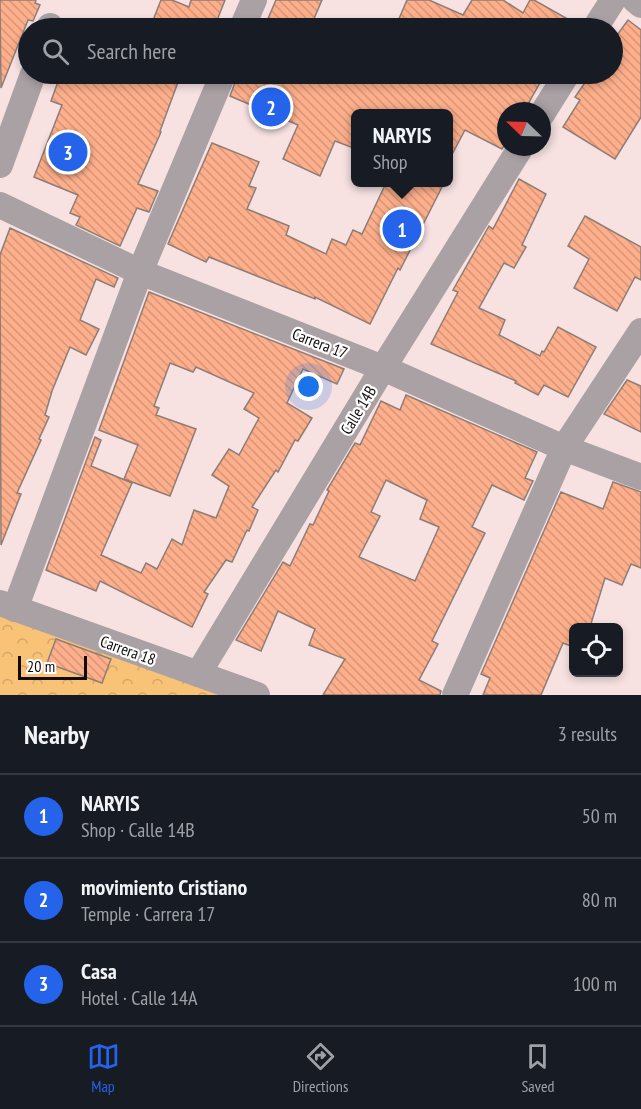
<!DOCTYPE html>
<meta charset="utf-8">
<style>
:root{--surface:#171b24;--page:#20242c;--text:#f1f3f6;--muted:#9ea1a6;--line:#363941;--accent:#2563eb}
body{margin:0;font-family:"PT Sans Narrow",sans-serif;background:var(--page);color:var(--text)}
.controls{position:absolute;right:18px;bottom:18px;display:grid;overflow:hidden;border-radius:9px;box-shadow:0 3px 9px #0003}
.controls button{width:54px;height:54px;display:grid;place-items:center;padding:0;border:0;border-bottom:2px solid var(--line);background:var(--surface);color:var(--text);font:30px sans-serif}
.compass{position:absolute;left:497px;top:102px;width:54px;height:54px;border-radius:50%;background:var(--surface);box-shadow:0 3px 9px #0003;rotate:293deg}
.scale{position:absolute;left:18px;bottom:15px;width:69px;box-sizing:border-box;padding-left:6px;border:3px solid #120b0b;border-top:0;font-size:16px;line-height:21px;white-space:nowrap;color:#120b0b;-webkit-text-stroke:4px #fff;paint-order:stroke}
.you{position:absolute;left:309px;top:387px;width:21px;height:21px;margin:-15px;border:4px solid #fff;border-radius:50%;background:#1a73e8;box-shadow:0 0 0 9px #1a73e833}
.badge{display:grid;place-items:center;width:39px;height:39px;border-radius:50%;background:var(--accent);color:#fff;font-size:20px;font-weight:700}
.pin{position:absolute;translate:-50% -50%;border:3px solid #fff;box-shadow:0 2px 6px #0006}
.popup{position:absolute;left:351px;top:109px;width:102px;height:78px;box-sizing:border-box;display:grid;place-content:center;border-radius:9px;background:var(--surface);filter:drop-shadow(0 2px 4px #0005);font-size:20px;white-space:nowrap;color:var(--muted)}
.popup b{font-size:22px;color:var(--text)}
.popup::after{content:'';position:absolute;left:50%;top:100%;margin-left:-12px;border:12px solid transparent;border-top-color:var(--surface)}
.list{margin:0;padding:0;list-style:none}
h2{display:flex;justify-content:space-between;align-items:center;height:78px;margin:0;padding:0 24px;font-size:26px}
h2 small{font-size:20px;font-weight:400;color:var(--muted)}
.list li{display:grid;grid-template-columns:39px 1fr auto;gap:18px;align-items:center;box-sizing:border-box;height:84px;padding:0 24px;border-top:2px solid var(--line)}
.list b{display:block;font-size:22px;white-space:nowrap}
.list p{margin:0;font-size:20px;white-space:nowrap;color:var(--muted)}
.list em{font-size:20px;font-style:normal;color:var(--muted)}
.icon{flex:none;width:33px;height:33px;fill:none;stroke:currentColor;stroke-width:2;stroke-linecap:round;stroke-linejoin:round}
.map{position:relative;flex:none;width:641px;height:695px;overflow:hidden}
.search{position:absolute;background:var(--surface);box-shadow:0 3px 9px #0003;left:18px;right:18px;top:18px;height:66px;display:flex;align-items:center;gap:15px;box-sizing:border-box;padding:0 21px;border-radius:33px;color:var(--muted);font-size:22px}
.sheet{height:330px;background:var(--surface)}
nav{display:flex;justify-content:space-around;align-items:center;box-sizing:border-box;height:84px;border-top:2px solid var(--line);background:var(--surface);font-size:16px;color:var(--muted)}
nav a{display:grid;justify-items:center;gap:3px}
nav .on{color:var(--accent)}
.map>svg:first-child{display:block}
.park{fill:url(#park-crowns)}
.building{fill:url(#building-back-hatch);stroke:#8e7d75;stroke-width:1.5;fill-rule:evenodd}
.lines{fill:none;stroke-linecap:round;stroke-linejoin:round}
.minor{stroke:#aaa1a5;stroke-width:26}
.labels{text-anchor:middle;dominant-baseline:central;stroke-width:4.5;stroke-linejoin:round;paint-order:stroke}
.street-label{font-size:16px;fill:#120b0b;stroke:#fff}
</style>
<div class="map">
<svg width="641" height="695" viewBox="0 0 641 695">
<defs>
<pattern id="park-crowns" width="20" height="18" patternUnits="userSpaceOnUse" patternTransform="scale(1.5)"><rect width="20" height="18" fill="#f9c377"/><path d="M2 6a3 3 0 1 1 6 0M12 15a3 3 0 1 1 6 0" fill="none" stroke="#d4a666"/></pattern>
<pattern id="building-back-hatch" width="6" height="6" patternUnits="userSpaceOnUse" patternTransform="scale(1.5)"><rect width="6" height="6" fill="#fdaf8b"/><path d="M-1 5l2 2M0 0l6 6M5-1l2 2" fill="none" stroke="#d89577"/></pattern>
</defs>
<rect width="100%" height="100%" fill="#f7e1e1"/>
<polygon class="park" points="0,610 228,695 0,695"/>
<g class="building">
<polygon points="0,0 36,0 35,3 40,5 33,21 28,20 1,88"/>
<polygon points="161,0 172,0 189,7 191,0 225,0 214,28 150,28"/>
<polygon points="276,0 322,0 310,28 264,28"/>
<polygon points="407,0 429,0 463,15 472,0 503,0 523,13 530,0 534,0 580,26 580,28 395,28"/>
<polygon points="628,20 641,30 641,117 615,159 563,127 580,100 575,97 591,74 612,74 612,42"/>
<polygon points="77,74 181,74 160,131 161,132 138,184 158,191 149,212 137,208 120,246 76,225 80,217 70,213 78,195 34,177 62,105 51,101 60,76 75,81"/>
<polygon points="238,74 545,74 524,111 506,111 506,143 502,149 465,130 448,162 448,114 356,114 356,149 335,141 320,176 283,159 298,125 230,96"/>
<polygon points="212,143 259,162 249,186 256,188 247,209 289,226 286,235 326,254 332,239 346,245 353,230 362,234 386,183 444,183 400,270 398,268 370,324 315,297 315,299 209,257 206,262 168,244"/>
<polygon points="519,179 546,194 522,245 526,247 514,268 504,263 479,308 505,320 499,335 540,356 542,351 544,352 558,327 596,347 568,397 544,385 538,395 515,383 516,381 431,344 458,292 453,290 489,226 493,229"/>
<polygon points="585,216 641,247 641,280 635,277 617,311 574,288 589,259 568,246"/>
<polygon points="10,228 118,278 114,287 96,279 80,320 99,329 86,355 70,347 52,391 45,415 49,417 39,439 41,440 17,493 21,494 1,545 0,255"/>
<polygon points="149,292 344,369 337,384 303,369 287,403 312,418 298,441 295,440 278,472 276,470 252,507 258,510 249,531 247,530 232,562 226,560 204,592 208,594 192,627 100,581 96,591 46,570 95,437 101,440 91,466 132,483 101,555 141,573 146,563 157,569 172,539 182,545 194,510 216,518 229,486 212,475 229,449 239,455 259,418 244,409 254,393 196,367 193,372 170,363 154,406 159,408 156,415 196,429 170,496 124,479 138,445 99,430"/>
<polygon points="627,380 641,386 641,432 604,414"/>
<path d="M406 395 537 452 525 478 533 481 524 500 492 485 472 527 485 533 432 641 438 644 419 680 441 691 440 695H323L345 659 309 645 315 629 278 611 261 651 236 640 283 562 290 566 310 524 313 525 329 491 327 490 355 443 360 445 381 401 400 410ZM386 480 427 500 420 519 439 527 415 581 359 557 380 516 371 512Z"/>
<polygon points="613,482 641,492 641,568 631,564 622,585 605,578 590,627 573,627 573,647 563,643 541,695 483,695 490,678 481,674 561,492 603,509"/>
<polygon points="56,639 111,659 102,683 47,663"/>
</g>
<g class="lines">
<g class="minor">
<polyline points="635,0 641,5"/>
<polyline points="49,28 50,26"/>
<polyline points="242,28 254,0"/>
<polyline points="595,28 613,0"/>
<polyline points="542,114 567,74"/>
<polyline points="0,165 33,74"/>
<polyline points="0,205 140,272 383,368 564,448 641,477"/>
<polyline points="0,603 257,695"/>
<polyline points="15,609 140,272 223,74"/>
<polyline points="198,674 383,368 521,147"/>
<polyline points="455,695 564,448 641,331"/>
</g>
</g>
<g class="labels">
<g class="street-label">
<text transform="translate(320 343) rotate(21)">Carrera 17</text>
<text transform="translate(358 410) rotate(-59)">Calle 14B</text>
<text transform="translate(128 650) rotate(20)">Carrera 18</text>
</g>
</g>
</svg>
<div class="controls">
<button><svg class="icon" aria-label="locate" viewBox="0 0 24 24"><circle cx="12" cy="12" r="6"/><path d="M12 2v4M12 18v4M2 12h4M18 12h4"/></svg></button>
</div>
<svg class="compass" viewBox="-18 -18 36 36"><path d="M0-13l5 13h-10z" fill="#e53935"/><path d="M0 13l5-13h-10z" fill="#9ea1a6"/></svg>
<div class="scale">20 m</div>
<div class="you"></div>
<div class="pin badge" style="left:402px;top:229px">1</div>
<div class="popup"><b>NARYIS</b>Shop</div>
<div class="pin badge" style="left:271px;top:107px">2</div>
<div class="pin badge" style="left:68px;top:152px">3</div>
<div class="search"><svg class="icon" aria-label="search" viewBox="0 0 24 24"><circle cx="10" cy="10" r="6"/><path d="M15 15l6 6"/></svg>Search here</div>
</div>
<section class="sheet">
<h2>Nearby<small>3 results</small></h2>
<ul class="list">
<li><span class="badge">1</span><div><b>NARYIS</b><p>Shop · Calle 14B</p></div><em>50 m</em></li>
<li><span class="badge">2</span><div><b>movimiento Cristiano</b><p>Temple · Carrera 17</p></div><em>80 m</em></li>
<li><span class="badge">3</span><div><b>Casa</b><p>Hotel · Calle 14A</p></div><em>100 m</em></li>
</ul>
</section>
<nav>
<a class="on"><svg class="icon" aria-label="map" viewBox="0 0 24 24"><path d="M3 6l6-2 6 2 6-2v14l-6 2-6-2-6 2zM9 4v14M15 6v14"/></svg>Map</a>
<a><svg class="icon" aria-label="directions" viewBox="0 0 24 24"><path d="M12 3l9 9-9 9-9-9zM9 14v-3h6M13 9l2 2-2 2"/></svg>Directions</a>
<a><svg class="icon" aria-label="saved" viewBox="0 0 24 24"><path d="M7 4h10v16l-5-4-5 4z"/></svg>Saved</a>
</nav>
